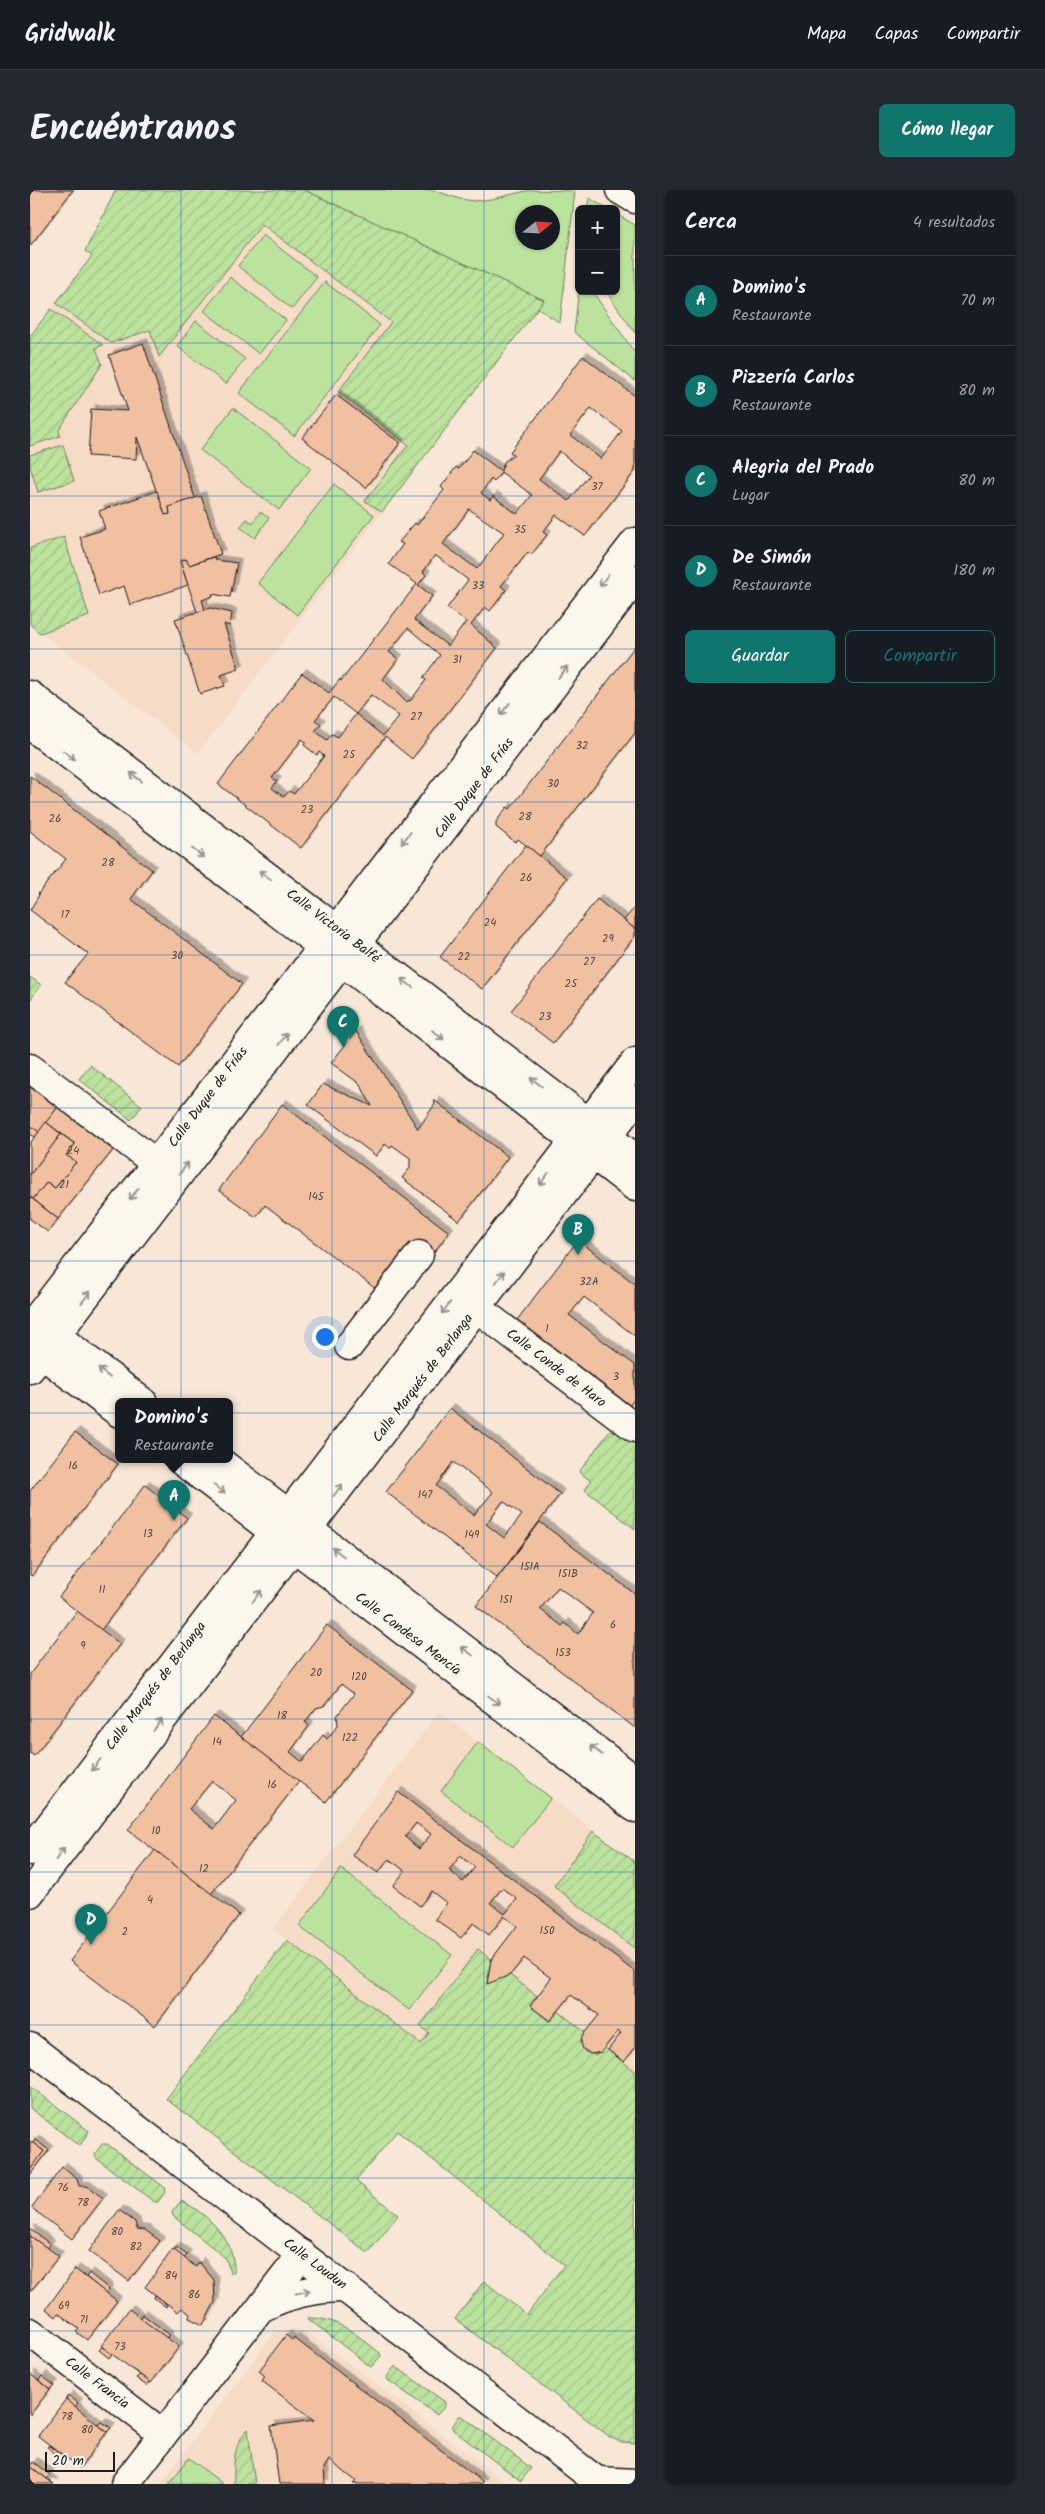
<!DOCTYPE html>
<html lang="es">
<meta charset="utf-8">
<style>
:root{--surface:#171b24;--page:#242831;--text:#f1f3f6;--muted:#9ea1a6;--line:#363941;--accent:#0f766e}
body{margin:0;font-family:Kalam,sans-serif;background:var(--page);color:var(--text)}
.controls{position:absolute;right:15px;top:15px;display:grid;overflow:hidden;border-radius:8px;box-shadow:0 1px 4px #0004}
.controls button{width:45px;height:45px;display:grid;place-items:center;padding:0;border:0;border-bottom:1px solid var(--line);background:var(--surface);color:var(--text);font:25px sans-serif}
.compass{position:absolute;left:485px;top:15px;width:45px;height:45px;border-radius:50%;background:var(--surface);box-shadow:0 1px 4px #0004;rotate:72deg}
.scale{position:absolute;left:15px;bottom:12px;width:70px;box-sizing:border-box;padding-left:5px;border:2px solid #1c1c1c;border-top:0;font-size:14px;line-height:18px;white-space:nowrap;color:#1c1c1c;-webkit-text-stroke:4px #fbf7ec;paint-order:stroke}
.you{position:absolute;left:294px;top:1146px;width:18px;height:18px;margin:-12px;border:4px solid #fff;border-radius:50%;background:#1a73e8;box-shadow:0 0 0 8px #1a73e833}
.badge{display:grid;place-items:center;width:32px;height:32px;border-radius:50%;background:var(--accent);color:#fff;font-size:16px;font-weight:700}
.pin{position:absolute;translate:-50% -41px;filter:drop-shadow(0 1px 2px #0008)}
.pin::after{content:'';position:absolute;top:26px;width:18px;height:15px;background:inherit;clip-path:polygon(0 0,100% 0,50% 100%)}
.popup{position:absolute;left:85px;top:1208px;width:118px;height:65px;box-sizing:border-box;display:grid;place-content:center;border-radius:8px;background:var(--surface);filter:drop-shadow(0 1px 4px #0005);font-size:16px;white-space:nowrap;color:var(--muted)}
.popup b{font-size:19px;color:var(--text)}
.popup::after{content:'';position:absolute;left:50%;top:100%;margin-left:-10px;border:10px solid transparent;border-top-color:var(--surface)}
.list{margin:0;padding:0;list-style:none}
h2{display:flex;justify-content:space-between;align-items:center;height:65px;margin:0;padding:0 20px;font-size:21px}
h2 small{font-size:16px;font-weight:400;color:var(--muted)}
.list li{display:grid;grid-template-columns:32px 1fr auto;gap:15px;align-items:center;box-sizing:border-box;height:90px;padding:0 20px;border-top:1px solid var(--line)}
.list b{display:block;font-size:19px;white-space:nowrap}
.list p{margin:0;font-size:16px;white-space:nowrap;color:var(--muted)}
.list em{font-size:16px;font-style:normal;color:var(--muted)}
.actions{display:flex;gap:10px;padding:15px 20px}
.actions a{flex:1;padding:11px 0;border:1px solid var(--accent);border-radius:8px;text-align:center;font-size:18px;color:var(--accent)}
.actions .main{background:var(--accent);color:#fff}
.map{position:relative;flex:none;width:605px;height:2294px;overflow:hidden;border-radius:8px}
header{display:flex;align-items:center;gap:30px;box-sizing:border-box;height:70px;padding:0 25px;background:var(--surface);border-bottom:1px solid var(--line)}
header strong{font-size:24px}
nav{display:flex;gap:28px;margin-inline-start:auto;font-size:18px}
.intro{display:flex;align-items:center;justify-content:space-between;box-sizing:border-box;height:120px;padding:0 30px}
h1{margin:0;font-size:35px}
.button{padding:12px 22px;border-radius:8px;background:var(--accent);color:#fff;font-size:18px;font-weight:700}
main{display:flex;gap:30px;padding:0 30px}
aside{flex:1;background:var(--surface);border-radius:8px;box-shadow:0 1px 4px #0004}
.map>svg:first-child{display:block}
.built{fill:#f6dbc6}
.grass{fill:#bce39e;stroke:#6c805d;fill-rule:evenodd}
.park{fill:url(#park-tufts);stroke:#6c805d}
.garden{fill:url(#garden-furrows);stroke:#6c805d}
.building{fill:#f1c0a1;stroke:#1c1c1c;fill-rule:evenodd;filter:url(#shadow)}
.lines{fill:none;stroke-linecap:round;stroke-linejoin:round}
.minor-casing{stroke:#1c1c1c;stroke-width:31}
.major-casing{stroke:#1c1c1c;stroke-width:31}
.minor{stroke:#fbf7ec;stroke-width:28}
.major{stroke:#fbf7ec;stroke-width:28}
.oneway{stroke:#97948e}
.grid{fill:none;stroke:#1f6fb2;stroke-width:1;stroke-opacity:0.55}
.labels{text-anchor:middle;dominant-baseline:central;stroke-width:5;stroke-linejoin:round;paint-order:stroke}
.number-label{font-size:11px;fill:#51453d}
.street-label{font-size:14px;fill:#1c1c1c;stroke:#fbf7ec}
</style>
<header>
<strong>Gridwalk</strong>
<nav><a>Mapa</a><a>Capas</a><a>Compartir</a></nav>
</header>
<div class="intro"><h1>Encuéntranos</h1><a class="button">Cómo llegar</a></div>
<main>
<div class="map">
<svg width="605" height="2294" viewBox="0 0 605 2294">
<defs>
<pattern id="park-tufts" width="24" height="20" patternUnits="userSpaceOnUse" patternTransform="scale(1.25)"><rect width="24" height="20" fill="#bce39e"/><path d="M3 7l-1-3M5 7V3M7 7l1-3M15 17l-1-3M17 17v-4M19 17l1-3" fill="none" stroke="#a1c288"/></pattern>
<pattern id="garden-furrows" width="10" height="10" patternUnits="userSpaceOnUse" patternTransform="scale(1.25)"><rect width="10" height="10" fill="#bce39e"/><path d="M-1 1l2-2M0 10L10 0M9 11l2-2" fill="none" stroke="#a1c288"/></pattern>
<filter id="shadow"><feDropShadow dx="4.5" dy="-4.5" stdDeviation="0" flood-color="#0004"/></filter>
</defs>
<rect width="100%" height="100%" fill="#f8e6d6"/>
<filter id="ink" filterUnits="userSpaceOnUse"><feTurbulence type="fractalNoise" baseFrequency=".02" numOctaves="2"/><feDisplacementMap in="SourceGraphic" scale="10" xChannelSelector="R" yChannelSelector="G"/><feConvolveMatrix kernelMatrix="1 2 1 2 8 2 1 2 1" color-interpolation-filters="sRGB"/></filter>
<g filter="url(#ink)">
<g class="built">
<polygon points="274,0 514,110 168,563 0,434 0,146 62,65"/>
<polygon points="409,1522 605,1672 605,2024 402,1862 243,1739"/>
<polygon points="262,2139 273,2141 281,2145 477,2294 130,2294 240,2149 246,2143"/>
</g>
<g class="grass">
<path d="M274 0H403L430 9 444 11 462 9 500 0 545 1 530 133 508 118 514 110ZM492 22H522V52H492Z"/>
<polygon points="559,8 577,19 557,19"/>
<polygon points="586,24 605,35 605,143 576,101 586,101"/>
<polygon points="233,45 287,87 262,119 208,76"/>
<polygon points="200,87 256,130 229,164 174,121"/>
<polygon points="295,92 350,135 264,246 209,203"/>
<polygon points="549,99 549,101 562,101 605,163 605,191 544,142"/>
<polygon points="166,131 215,169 196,194 147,156"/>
<polygon points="203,218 281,278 249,320 170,260"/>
<polygon points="304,294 344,325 267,425 228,393"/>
<polygon points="448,1552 521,1608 483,1657 411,1601"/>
<polygon points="311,1679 422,1765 379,1820 269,1736"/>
<polygon points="159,2268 193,2294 139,2294"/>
</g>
<polygon class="park" points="230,322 239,328 225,348 210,337 217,329 223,333"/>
<g class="garden">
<polygon points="86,0 274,0 514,110 352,322 335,311 378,255 308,202 361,132 232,34 129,167 120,140 81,153 26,113 62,66 55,61"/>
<polygon points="21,119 73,155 66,158 72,174 29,240 30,246 0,256 0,146"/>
<polygon points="33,255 44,291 8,302 0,276 0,265"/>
<polygon points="34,347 59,426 10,443 0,434 0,358"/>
<polygon points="0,787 11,795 0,810"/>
<polygon points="60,875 112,916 101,930 49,889"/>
<polygon points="585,1234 605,1249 605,1339 555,1300 561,1291 549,1282"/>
<polygon points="563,1641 605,1672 605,1759 524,1696"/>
<polygon points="257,1750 391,1854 399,1843 390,1836 448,1759 461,1770 457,1793 480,1785 507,1806 500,1816 519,1831 528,1821 555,1842 551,1853 555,1862 565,1865 575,1858 605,1881 605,2253 590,2252 580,2247 425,2129 454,2091 497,2125 534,2075 367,1941 326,1991 368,2025 338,2063 136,1909"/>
<polygon points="0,1896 59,1941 51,1954 48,1955 0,1918"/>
<polygon points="72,1954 77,1954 134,1997 135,2002 128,2012 124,2012 66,1968 65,1964"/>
<path d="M151 2011C178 2023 206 2052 204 2083L200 2082 197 2072 192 2065 143 2026 142 2022Z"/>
<path d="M277 2128C308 2127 327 2145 350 2163L351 2166 341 2177Z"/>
<polygon points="365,2176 415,2212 415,2216 407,2225 358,2190 357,2187"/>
<polygon points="429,2226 432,2226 501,2278 491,2291 423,2240 422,2237"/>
<path d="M218 2239 225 2294H204C204 2272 202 2257 218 2239Z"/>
</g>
<g class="building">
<polygon points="0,0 43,0 0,56"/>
<polygon points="113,153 165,308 139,317 140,324 135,325 107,247 106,269 58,266 61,219 98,221 79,165"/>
<path d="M553 166 605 206V281L555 346 526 325 513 342 517 345 501 365 498 362 471 396 476 400 460 421 455 417 441 435 467 458 382 569 355 547 271 658 188 594 272 483 299 503 310 489 311 491 387 394 359 374 373 354 369 352 385 333 387 335 414 300 411 297 426 277 429 279 443 260 471 281 474 272 484 265 480 262ZM561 218 592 241 571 269 540 245ZM529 261 559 285 539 311 509 289ZM471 282 502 305 487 324 463 306 460 310 451 303 461 289 464 292ZM439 319 474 343 447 379 413 354ZM405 365 438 390 417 418 436 432 418 456 384 430 402 406 388 395 396 385 393 382ZM378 438 410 465 393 488 396 490 381 510 376 512 353 489 368 469 359 462ZM341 505 369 526 353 546 326 524ZM304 507 326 524 308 547 302 544 297 550 285 541 291 534 285 530ZM272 549 276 552 274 555 287 565 289 562 294 566 264 604 259 601 254 607 242 598 247 591 242 588Z"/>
<polygon points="306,205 370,253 336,298 272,248"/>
<polygon points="127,301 135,325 140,324 139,317 171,306 191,364 159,375 156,369 150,371 158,395 100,415 94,396 69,405 50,347 75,339 69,321"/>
<polygon points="184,367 186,370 207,373 200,407 182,404 183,406 172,410 175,420 167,422 150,371 156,369 159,375"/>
<polygon points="180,418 202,423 200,436 194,434 209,479 191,485 195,496 170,504 145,429"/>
<polygon points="605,456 605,543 510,666 488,649 485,652 466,637 466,632 477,617 480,619"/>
<polygon points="0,586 122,680 101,709 212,794 148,877 35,792 58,764 0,720 9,705 8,704 36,669 0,641"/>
<polygon points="496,655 537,688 452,799 410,767"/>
<polygon points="567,709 605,739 605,746 523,853 481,821"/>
<polygon points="605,717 605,739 594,730"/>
<polygon points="326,841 388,939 405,914 404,910 478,967 429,1031 372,988 380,978 380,968 362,955 360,958 355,954 346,966 278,915 293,894 342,916 330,894 301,873"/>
<polygon points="0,896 28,917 9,942 0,935"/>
<polygon points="252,914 419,1042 402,1065 382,1052 346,1099 235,1015 226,1027 189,1000"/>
<polygon points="28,917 83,960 28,1029 3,1009 17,992 25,998 46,972 36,965 45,954 16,932"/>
<polygon points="16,932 31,944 0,985 0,953"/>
<polygon points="0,935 9,942 5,947 0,944"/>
<polygon points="31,944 45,954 36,965 46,972 25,998 17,992 3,1009 0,1007 0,985"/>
<polygon points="0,1007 28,1029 18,1042 0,1029"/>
<polygon points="548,1050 605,1094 605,1146 554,1107 539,1125 605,1175 605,1208 596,1220 484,1134"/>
<path d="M420 1218 530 1304 467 1388 356 1302ZM423 1272 463 1302 444 1325 406 1296ZM473 1311 492 1325 474 1348 456 1334Z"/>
<polygon points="45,1242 88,1274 2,1386 0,1385 0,1301"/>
<polygon points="115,1295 157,1328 71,1440 29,1407"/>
<path d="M510 1332 605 1404V1538L446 1416ZM528 1397 563 1423 548 1444 535 1433 532 1436 510 1419Z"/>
<polygon points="47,1421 90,1454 4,1566 0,1563 0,1484"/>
<path d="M297 1435 382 1500 296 1612 211 1547ZM311 1494 324 1504 307 1526 308 1535 297 1549 293 1545 272 1572 260 1562 279 1536 275 1532 286 1518 294 1516Z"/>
<path d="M184 1526 269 1591 181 1704 98 1640ZM182 1591 206 1610 184 1639 159 1619Z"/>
<path d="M368 1602 605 1782V1858L594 1872 578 1860 591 1843 588 1841 571 1862 561 1864 553 1859 551 1853 552 1846 569 1825 541 1805 520 1831 500 1816 521 1788 494 1768 480 1785 457 1794 461 1770 487 1736 474 1726 459 1745 443 1733 431 1748 405 1729 417 1713 401 1701 390 1716 363 1696 375 1681 359 1669 348 1683 322 1665ZM386 1633 401 1644 389 1659 375 1647ZM430 1666 445 1677 433 1692 419 1680ZM472 1698 487 1709 475 1724 460 1713Z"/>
<polygon points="125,1660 209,1725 125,1836 40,1771"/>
<polygon points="5,1950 19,1960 0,1985 0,1980 14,1961 3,1953"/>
<polygon points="0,1951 14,1961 0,1980"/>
<polygon points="32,1977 47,1989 49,1996 57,1996 73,2008 42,2049 2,2018"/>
<polygon points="89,2020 105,2032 107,2039 115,2040 130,2051 99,2091 59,2061"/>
<polygon points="0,2039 20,2054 17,2058 0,2046"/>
<polygon points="0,2046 29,2066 0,2102"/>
<polygon points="146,2057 157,2065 154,2068 144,2060"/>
<polygon points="143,2059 166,2077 169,2072 184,2090 185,2112 173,2135 159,2128 160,2124 152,2118 148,2122 115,2097"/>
<polygon points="45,2079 87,2111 57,2150 46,2142 49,2139 28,2123 26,2127 16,2119"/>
<polygon points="59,2083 79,2099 76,2103 56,2087"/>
<polygon points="125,2105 137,2115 136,2117 124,2108"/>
<polygon points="99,2119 149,2157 121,2193 71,2156"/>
<polygon points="112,2124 140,2145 137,2148 110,2128"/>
<polygon points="256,2145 263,2151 264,2148 453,2292 451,2294 323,2294 326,2291 299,2270 294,2278 295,2294 249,2294 241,2236 284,2230 232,2191 235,2186 229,2181"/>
<polygon points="72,2157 82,2164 79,2168 69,2160"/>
<polygon points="0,2184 20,2199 0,2225"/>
<polygon points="110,2185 120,2192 117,2196 106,2188"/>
<polygon points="12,2186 24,2195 20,2199 9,2190"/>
<polygon points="38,2205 48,2213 45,2217 36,2209"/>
<polygon points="36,2209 77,2242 50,2278 8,2246"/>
<polygon points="72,2232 81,2238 77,2242 69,2235"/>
<polygon points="19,2255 35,2267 33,2270 17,2257"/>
<polygon points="3,2272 20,2285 17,2289 0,2276"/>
<polygon points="0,2276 17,2289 24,2294 0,2294"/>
</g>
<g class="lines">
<g class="minor-casing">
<g id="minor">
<polyline points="0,505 605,968"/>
<polyline points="0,535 293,757 605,997"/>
<polyline points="0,878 127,974"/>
<polyline points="447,1118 605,1238"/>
<polyline points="11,1134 113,1212"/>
<polyline points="0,1137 605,352"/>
<polyline points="0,1155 89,1223"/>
<polyline points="319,1156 389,1065"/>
<polyline points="0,1179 605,389"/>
<polyline points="150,1270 605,1618"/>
<polyline points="188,1270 605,1590"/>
<polyline points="0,1661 605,872"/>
<polyline points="0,1703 605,910"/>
<polyline points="0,1857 571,2294"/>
<path d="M233 2117C260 2103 286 2098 316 2098"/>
<polyline points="0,2142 133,2244"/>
<polyline points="569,2291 605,2293"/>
<polyline points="95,2294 272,2064"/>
</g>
</g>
<g class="major-casing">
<polyline id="major" points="590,0 605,9"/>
</g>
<use href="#minor" class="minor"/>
<use href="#major" class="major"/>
</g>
<defs><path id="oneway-shaft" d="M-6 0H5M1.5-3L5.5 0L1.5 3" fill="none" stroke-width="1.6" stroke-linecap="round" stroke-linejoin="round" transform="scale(1.25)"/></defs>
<g class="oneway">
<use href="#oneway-shaft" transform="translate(574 390) rotate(127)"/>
<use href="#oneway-shaft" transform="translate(533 482) rotate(-52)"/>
<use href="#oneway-shaft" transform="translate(475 519) rotate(128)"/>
<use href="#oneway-shaft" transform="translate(39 565) rotate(37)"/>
<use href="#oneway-shaft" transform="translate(106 587) rotate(-142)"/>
<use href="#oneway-shaft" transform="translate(376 648) rotate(128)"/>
<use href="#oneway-shaft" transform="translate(168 663) rotate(37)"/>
<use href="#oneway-shaft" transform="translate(235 685) rotate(-143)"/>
<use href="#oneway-shaft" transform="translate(377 793) rotate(-143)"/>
<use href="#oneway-shaft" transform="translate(408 845) rotate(38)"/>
<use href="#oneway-shaft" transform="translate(253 849) rotate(-52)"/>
<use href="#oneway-shaft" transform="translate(506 892) rotate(-143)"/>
<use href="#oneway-shaft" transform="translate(154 978) rotate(-52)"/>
<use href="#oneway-shaft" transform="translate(514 989) rotate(127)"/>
<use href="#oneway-shaft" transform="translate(104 1004) rotate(128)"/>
<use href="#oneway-shaft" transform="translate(470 1087) rotate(-53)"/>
<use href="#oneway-shaft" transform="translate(56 1107) rotate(-53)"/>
<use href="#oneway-shaft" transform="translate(416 1118) rotate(127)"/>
<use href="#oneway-shaft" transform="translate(74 1183) rotate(-142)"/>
<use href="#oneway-shaft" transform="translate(189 1299) rotate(37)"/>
<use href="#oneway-shaft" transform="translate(308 1300) rotate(-53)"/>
<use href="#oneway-shaft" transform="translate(308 1362) rotate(-143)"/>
<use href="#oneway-shaft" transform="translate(227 1406) rotate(-53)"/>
<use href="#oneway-shaft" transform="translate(437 1461) rotate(-143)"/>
<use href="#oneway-shaft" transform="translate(464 1510) rotate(37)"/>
<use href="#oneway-shaft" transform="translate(128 1535) rotate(-53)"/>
<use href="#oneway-shaft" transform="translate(566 1560) rotate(-142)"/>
<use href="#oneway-shaft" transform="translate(66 1575) rotate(127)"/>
<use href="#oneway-shaft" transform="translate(30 1664) rotate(-53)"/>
<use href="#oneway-shaft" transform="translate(273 2102) rotate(-12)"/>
</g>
</g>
<path class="grid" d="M151 0V2294M302 0V2294M454 0V2294M0 153H605M0 306H605M0 459H605M0 612H605M0 765H605M0 918H605M0 1071H605M0 1223H605M0 1376H605M0 1529H605M0 1682H605M0 1835H605M0 1988H605M0 2141H605"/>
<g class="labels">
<g class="number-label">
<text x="567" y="297">37</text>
<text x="490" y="340">35</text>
<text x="448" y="396">33</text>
<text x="427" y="470">31</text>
<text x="386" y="527">27</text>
<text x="552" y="556">32</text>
<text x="319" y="565">25</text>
<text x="523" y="594">30</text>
<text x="277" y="620">23</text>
<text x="495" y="627">28</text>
<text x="25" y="629">26</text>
<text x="78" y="673">28</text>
<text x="496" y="688">26</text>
<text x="35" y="725">17</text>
<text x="460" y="733">24</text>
<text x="578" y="749">29</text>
<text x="147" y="766">30</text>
<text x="434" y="767">22</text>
<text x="559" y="772">27</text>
<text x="541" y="794">25</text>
<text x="515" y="827">23</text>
<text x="43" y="961">24</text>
<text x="34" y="995">21</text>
<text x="286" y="1007">145</text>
<text x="559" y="1092">32A</text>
<text x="517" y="1139">1</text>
<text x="586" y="1187">3</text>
<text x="43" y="1276">16</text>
<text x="395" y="1305">147</text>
<text x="118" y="1344">13</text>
<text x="442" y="1345">149</text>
<text x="500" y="1377">151A</text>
<text x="538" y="1384">151B</text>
<text x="72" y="1400">11</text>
<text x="476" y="1410">151</text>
<text x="583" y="1435">6</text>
<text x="53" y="1456">9</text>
<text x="533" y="1463">153</text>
<text x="286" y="1483">20</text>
<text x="329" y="1487">120</text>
<text x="252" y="1526">18</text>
<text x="320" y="1548">122</text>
<text x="187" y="1552">14</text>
<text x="242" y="1595">16</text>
<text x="126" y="1641">10</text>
<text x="174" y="1679">12</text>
<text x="120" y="1710">4</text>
<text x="517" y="1741">150</text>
<text x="95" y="1742">2</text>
<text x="33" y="1998">76</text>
<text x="53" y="2013">78</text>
<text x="87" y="2042">80</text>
<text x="106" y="2057">82</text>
<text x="141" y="2086">84</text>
<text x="164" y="2105">86</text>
<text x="34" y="2116">69</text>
<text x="54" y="2130">71</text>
<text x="90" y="2157">73</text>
<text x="37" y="2227">78</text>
<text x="57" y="2240">80</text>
</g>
<g class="street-label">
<text transform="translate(444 598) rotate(-53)">Calle Duque de Frías</text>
<text transform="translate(303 736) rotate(37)">Calle Victoria Balfé</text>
<text transform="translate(178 907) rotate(-53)">Calle Duque de Frías</text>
<text transform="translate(526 1178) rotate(37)">Calle Conde de Haro</text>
<text transform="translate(393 1188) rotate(-53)">Calle Marqués de Berlanga</text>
<text transform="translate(378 1444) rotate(37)">Calle Condesa Mencía</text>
<text transform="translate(126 1496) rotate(-53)">Calle Marqués de Berlanga</text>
<text transform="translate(285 2074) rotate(37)">Calle Loudun</text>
<text transform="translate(67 2193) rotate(37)">Calle Francia</text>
</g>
</g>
</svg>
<div class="controls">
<button>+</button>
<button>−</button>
</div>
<svg class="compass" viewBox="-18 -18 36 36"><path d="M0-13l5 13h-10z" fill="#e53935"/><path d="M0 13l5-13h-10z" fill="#9ea1a6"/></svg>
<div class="scale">20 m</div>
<div class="you"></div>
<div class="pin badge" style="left:144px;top:1331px">A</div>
<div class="popup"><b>Domino's</b>Restaurante</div>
<div class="pin badge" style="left:548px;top:1065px">B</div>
<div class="pin badge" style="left:313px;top:857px">C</div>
<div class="pin badge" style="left:61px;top:1755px">D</div>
</div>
<aside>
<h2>Cerca<small>4 resultados</small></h2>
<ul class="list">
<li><span class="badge">A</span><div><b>Domino's</b><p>Restaurante</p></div><em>70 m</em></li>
<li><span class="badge">B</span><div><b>Pizzería Carlos</b><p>Restaurante</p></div><em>80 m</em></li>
<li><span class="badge">C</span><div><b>Alegria del Prado</b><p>Lugar</p></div><em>80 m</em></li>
<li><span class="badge">D</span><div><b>De Simón</b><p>Restaurante</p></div><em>180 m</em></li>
</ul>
<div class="actions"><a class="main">Guardar</a><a>Compartir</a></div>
</aside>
</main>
